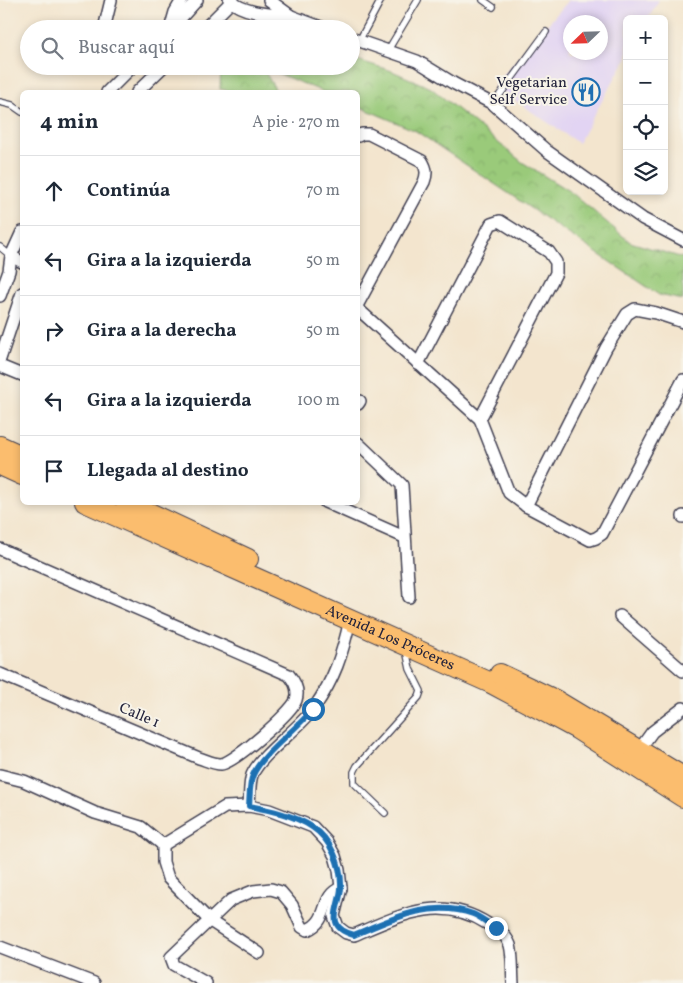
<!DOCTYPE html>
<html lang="es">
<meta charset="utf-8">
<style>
:root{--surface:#fff;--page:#f2f2f3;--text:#1f2937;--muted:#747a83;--line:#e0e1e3}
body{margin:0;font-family:Vollkorn,serif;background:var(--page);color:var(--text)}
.controls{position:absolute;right:15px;top:15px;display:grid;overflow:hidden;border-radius:8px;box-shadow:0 2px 8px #0003}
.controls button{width:45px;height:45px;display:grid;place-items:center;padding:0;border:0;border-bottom:1px solid var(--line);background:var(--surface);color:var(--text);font:25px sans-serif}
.compass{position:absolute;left:563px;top:15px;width:45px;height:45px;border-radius:50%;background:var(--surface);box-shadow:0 2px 8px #0003;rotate:247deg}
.stop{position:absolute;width:15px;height:15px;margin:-11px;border:4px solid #1f6fb2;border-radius:50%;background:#fff}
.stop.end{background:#1f6fb2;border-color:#fff;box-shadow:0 1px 5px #0008}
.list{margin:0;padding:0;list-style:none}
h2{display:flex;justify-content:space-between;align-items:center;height:65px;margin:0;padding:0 20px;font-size:21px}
h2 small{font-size:16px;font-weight:400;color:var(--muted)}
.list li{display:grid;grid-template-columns:32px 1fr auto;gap:15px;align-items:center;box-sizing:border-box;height:70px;padding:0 20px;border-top:1px solid var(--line)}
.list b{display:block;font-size:19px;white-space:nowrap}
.list em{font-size:16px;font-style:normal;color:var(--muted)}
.icon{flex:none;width:28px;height:28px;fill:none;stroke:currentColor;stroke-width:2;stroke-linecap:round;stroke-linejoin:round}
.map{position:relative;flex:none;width:683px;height:983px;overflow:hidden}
.search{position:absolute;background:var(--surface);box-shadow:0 2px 8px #0003;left:20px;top:20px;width:340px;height:55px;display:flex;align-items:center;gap:12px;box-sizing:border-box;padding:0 18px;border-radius:28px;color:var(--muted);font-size:19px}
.panel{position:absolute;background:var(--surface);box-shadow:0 2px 8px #0003;left:20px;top:90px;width:340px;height:415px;border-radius:8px}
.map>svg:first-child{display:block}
.built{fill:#e2d4f3;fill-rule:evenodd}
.park{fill:url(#park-crowns);stroke:#5e765a}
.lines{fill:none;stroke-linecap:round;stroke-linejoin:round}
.lane-casing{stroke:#413f51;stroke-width:8}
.street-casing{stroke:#413f51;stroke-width:14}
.highway-casing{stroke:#413f51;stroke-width:22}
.lane{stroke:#fff;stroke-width:5.5}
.street{stroke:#fff;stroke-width:11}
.highway{stroke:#fbbd6e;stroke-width:20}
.route{stroke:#1f6fb2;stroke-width:6}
.labels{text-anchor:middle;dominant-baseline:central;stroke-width:4;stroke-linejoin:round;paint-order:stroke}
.poi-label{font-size:15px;fill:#22223b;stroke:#f7f3e8;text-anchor:end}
.street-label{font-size:15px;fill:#22223b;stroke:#f7f3e8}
</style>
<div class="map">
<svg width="683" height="983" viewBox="0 0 683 983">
<defs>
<pattern id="park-crowns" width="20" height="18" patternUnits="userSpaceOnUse" patternTransform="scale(1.25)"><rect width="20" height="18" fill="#9aca7a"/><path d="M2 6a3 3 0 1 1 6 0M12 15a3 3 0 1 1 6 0" fill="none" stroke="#84ad6a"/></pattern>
</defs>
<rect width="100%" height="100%" fill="#f7f3e8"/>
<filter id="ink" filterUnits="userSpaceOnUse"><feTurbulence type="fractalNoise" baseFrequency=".02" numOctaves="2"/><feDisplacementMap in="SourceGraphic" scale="10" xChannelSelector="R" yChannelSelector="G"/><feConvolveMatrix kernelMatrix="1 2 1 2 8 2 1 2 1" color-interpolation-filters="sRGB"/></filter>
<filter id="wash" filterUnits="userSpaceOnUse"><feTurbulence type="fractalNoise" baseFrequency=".0096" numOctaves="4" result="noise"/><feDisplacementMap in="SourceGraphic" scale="20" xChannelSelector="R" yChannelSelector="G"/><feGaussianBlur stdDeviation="1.12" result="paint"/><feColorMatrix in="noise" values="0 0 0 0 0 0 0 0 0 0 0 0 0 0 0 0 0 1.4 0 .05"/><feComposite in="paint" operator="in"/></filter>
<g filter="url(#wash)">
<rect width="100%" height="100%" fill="#f3e5ce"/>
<path class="built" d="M569 0H659L648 19H627V57L578 143 494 86ZM570 22H600V52H570Z"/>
<polygon class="park" points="351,58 392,71 431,88 522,162 572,193 630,242 683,258 683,300 659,295 416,131 358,106 358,92 324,92 262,67 277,92 235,92 220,89 221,66 351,66"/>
</g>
<g filter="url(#ink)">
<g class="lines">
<g class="lane-casing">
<g id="lane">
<polyline points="483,0 493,7"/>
<polyline points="359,41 381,0"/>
<polyline points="388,50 418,0"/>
<polyline points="0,102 12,105 22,112"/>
<polyline points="493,104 546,32"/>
<polyline points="0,247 11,256"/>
<polyline points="385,813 354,783 354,772 357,766 419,697 421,691 410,669 406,650"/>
</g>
</g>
<g class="street-casing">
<g id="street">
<path d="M229 0C245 14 271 14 291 16"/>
<polyline points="269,0 291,16 326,29"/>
<polyline points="171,26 175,12 182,0"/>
<polyline points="104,29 111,0"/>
<polyline points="171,29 197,0"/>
<polyline points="204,29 233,0"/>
<polyline points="351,38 417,61 453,83 493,104 547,151 643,219 683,240"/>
<polyline points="107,92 133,66"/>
<polyline points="137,92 164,66"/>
<path d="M358 136 362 134H369L422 161C427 169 427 174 424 182L358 304"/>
<polyline points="11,256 22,262"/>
<polyline points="0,296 9,271 11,256 22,232"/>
<polyline points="358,309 480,419 509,493 526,506 590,540 596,538 602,534 683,380"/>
<polyline points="0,359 22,293"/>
<polyline points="418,364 491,224 500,221 549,252 556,262 556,273 480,419"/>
<polyline points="0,366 22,375"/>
<polyline points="358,404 360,401"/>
<polyline points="358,443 402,485 409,597"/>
<polyline points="325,502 404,537"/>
<polyline points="526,506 606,348 627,314 635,309 656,313 683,322"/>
<polyline points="683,516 683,517"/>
<path d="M0 549 289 675C295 682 299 691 296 700 292 712 234 763 221 764 213 764 206 760 199 758L0 674"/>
<polyline points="620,616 683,671"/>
<polyline points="639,750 652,732 683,708"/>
<path d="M0 775 24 781 95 813 141 827 163 845 225 807 249 806 269 810 313 827 327 842 335 856 339 870 341 888 334 916 338 927 346 933 354 935C401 915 441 894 488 924 497 929 506 934 510 945 513 956 512 971 513 983"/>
<path d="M249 806C250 796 249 784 252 775 261 754 299 729 314 708 335 678 342 655 350 620"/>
<polyline points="163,845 163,862 168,878 210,921 259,953"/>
<polyline points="0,947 94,983"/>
<path d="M206 983 174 965 171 957 231 900 253 891 271 889 281 892 292 905 302 927 307 930C331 920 319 896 341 888"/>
</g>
</g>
<g class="highway-casing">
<g id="highway">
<polyline points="0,446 22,456"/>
<polyline points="0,465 22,475"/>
<path id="s1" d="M85 502 491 683 577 729 683 797"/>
<polyline points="126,502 248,559"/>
<polyline points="500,674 555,700 683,777"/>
</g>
</g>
<use href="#lane" class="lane"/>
<use href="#street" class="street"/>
<use href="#highway" class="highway"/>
</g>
</g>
<g class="lines" filter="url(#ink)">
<path class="route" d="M313 709C298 728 261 755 253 775 249 784 250 796 249 806 270 810 294 815 312 827 331 839 342 866 341 888 340 908 323 927 354 935 392 919 430 899 473 914 481 917 488 924 496 928"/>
</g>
<defs>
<g id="restaurant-ring" transform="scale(1.4375)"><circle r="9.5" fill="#f7f3e8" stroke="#1f6fb2" stroke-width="1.5"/><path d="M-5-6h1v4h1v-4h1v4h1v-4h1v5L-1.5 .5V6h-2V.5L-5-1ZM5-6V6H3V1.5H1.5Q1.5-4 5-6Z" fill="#1f6fb2"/></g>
</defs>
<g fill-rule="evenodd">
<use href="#restaurant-ring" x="586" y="92"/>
</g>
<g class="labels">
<g class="poi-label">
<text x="567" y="83">Vegetarian<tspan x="567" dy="17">Self Service</tspan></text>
</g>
<g class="street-label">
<text stroke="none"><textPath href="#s1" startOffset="334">Avenida Los Próceres</textPath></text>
<text transform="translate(139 716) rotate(23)">Calle 1</text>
</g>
</g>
</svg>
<div class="controls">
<button>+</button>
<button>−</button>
<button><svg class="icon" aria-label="locate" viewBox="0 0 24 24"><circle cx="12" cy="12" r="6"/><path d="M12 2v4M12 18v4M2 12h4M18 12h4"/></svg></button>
<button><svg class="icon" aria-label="layers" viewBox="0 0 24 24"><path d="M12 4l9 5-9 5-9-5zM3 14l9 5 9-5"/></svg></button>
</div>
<svg class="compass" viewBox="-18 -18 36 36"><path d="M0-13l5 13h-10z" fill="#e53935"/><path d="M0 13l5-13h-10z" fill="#747a83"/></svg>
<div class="stop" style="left:313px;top:709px"></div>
<div class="stop end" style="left:496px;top:928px"></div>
<div class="search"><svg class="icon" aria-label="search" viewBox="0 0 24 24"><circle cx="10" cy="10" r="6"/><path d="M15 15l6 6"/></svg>Buscar aquí</div>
<section class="panel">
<h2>4 min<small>A pie · 270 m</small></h2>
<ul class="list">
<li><svg class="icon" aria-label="ahead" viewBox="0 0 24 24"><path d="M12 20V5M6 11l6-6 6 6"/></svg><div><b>Continúa</b></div><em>70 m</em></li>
<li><svg class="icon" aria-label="left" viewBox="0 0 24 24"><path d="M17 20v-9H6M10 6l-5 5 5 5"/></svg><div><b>Gira a la izquierda</b></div><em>50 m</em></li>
<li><svg class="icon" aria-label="right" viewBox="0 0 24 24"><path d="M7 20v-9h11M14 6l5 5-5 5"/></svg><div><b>Gira a la derecha</b></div><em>50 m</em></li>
<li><svg class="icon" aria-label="left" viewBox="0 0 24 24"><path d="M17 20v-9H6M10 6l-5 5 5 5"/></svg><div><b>Gira a la izquierda</b></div><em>100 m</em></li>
<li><svg class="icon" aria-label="arrive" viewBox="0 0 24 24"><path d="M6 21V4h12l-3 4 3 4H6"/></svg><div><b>Llegada al destino</b></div></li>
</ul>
</section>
</div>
